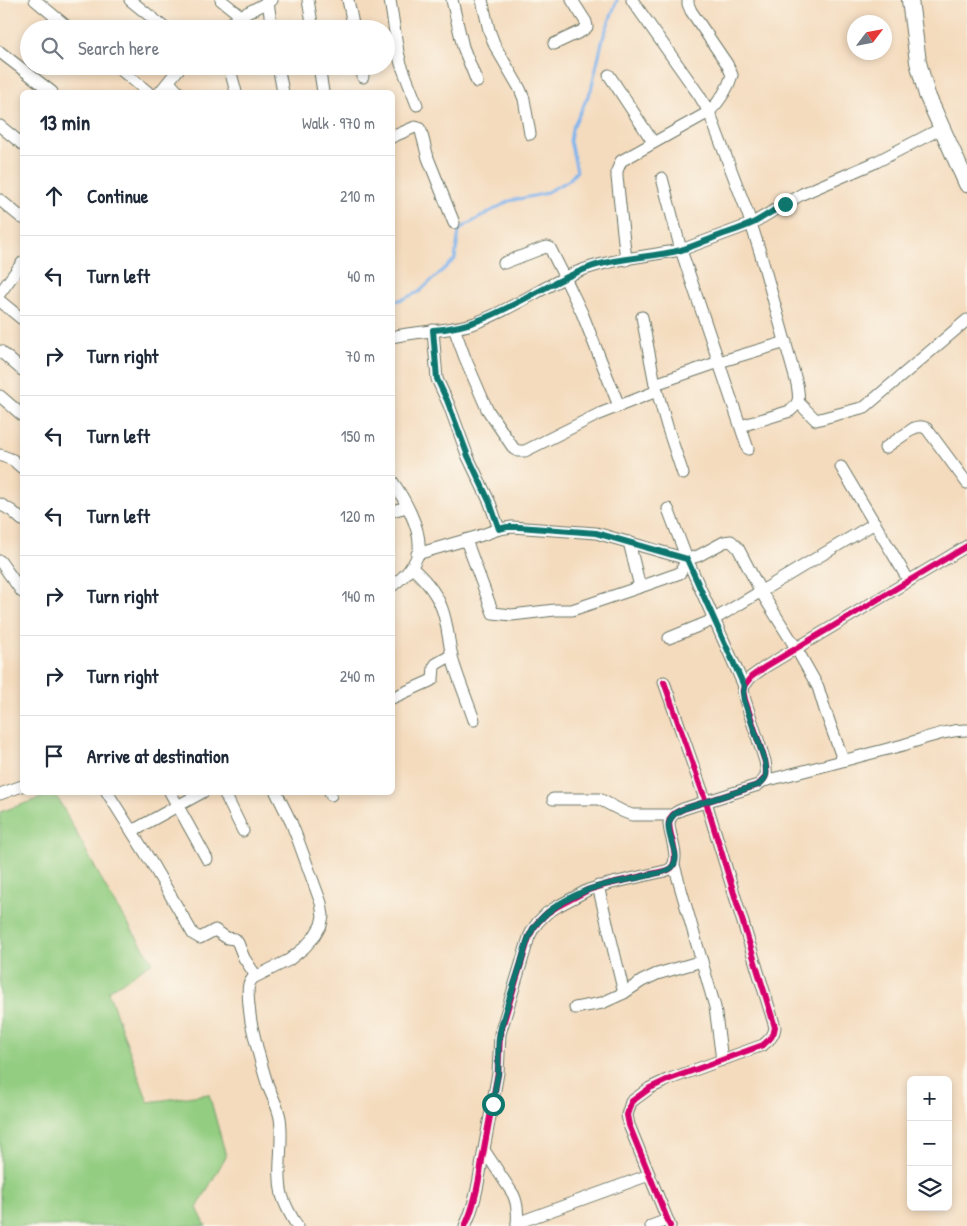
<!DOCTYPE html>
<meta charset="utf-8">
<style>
:root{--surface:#fff;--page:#f2f2f3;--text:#1f2937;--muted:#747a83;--line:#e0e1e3}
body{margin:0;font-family:"Patrick Hand",sans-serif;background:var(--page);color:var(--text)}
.controls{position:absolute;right:15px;bottom:15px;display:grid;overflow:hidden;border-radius:8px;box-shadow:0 2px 8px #0003}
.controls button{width:45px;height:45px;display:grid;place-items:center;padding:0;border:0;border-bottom:1px solid var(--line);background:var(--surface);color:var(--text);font:25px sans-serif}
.compass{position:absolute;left:847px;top:15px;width:45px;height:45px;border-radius:50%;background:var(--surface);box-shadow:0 2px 8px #0003;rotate:58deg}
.stop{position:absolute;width:15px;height:15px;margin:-11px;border:4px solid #0f766e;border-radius:50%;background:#fff}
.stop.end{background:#0f766e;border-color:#fff;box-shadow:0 1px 5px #0008}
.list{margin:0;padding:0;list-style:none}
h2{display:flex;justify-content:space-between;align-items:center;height:65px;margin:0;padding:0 20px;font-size:21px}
h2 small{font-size:16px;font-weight:400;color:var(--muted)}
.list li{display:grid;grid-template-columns:32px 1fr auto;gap:15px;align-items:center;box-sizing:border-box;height:80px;padding:0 20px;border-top:1px solid var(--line)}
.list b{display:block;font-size:19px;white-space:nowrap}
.list em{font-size:16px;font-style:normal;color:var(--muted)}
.icon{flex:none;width:28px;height:28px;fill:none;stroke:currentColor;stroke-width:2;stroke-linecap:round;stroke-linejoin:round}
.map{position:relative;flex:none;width:967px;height:1226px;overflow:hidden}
.search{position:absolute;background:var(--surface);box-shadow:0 2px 8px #0003;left:20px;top:20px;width:375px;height:55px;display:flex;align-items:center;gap:12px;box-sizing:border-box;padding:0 18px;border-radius:28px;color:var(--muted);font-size:19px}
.panel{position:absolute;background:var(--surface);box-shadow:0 2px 8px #0003;left:20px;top:90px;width:375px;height:705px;border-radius:8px}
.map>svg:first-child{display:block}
.green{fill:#93cd81;stroke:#59855a}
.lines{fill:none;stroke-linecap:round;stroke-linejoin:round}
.stream{stroke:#7fb4ed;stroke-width:3}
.street-casing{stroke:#6a7464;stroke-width:13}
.secondary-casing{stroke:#6a7464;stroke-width:18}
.street{stroke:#fff;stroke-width:11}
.secondary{stroke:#fff;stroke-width:16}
.cycleway-casing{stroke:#fbf7ec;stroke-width:9}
.cycleway{stroke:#d6006c;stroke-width:6}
.route{stroke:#0f766e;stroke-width:6}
</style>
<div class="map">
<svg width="967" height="1226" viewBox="0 0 967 1226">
<rect width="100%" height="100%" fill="#fbf7ec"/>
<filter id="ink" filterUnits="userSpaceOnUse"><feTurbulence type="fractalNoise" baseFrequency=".02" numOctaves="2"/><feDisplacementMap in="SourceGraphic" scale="10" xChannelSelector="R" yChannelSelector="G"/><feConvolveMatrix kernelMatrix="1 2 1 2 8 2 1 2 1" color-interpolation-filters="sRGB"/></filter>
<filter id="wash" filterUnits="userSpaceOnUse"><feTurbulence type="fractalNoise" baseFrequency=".0096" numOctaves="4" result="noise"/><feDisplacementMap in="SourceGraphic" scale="20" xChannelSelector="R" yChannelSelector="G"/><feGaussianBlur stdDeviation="1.12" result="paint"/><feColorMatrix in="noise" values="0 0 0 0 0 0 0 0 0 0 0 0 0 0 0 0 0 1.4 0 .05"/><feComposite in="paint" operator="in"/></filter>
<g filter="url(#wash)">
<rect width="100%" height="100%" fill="#f4dbbe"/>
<polygon class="green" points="55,793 113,901 153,962 108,991 148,1102 209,1094 226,1156 197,1208 206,1226 0,1226 0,812"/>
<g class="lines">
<polyline class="stream" points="392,302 403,299 419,292 455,259 459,231 463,227 509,201 543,194 568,181 577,171 570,141 572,129 591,90 603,38 617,0"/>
</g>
</g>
<g filter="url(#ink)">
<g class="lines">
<g class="street-casing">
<g id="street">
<polyline points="35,0 70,29"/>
<polyline points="130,0 166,29"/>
<polyline points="221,0 241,16"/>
<polyline points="308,0 313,29"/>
<polyline points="348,0 354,29"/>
<polyline points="390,0 398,52 401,64 417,105"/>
<polyline points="452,0 463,47 477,82"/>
<polyline points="482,0 489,30 495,46 520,89 524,99 530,134"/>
<path d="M632 0 699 95 709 112 748 214 760 252 797 384C799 397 801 402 790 411L741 426"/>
<polyline points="268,2 272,29"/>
<polyline points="222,29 241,16 272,0"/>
<polyline points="554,44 582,31 587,27 586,22 572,0"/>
<polyline points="0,52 52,92"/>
<polyline points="116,66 148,92"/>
<polyline points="229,66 236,92"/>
<polyline points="278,66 283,92"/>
<polyline points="319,66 323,92"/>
<polyline points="361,66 363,77"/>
<polyline points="609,75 653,142"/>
<polyline points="169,82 178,92"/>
<polyline points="160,92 181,66"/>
<polyline points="0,126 22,144"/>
<polyline points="392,137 415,127 419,128 421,131 428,158 454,223"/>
<polyline points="662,178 681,250 751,224 802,194 874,163 942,128"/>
<polyline points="0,200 22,218"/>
<path d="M626 260 617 177V171L621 161 709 112C719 102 728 89 732 75L727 64 691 11 688 4V0"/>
<polyline points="504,263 543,248 547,247 550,248 565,278 582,313 619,406"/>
<polyline points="0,293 22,263"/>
<polyline points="0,301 22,319"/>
<polyline points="642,317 655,384 667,426 683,474"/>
<polyline points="454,328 465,358 487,409 514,449 518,451 525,451 599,414 657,391"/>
<polyline points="433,330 437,379 449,405 468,457 490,503 499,529"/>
<path d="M392 337C420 330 448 332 475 323 511 310 542 287 577 272 610 259 647 256 681 250L748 449"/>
<polyline points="0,351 22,370"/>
<polyline points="655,384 719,362 786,342"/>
<polyline points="0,396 22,415"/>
<polyline points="798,402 816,420 865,407 967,320"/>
<path d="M885 448 914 428C919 426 923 426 927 429L967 483"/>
<polyline points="0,455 13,460 22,468"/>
<polyline points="841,467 909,581"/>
<path d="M392 481C404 498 421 528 419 549 417 564 404 577 392 586"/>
<polyline points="0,504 12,511 22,520"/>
<polyline points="668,509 687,559 744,686"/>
<polyline points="392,511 407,507"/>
<polyline points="466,540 493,613 512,615 555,610 572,610 640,587"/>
<polyline points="629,542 640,587 680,573 687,559"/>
<polyline points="417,554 479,536 499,529 512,527 596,533 687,559 698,556 724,542 731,541 738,548 761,592 796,648 818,687 825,710 843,760"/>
<polyline points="0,561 22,592"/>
<path d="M411 567C425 579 439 596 444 615 448 629 449 645 453 661 459 681 467 700 474 720"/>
<polyline points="669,638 713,620 875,523"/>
<path d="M664 682 706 802 775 1027C774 1036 770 1039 763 1045L667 1080 650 1088 631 1102 627 1115 629 1125 670 1226"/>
<polyline points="392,698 430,681 433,679 434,667 436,664 452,655"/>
<path d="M764 781C810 770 856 757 903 745 924 739 945 730 967 730"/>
<polyline points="107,792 151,862 193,934 198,937 200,938 215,930 227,938 235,939 238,943 244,958 256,976"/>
<polyline points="170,792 207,859"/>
<polyline points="224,792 243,831"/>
<path d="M276 792 291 822 298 840 321 903 323 916 321 925 314 937 304 948 289 960 253 978C251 981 251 980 249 984 247 991 250 1015 251 1022 256 1044 261 1065 268 1086 272 1096 278 1107 280 1118 284 1143 276 1169 282 1195 285 1206 291 1216 297 1226"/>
<polyline points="330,792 331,795"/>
<polyline points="0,794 22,786"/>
<polyline points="553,799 599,799 624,812 632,815 672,815"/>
<polyline points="132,831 203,792"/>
<polyline points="674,865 715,1007 722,1060"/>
<polyline points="598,886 624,993"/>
<polyline points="575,1008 602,1003 624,993 642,981 657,974 702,961"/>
<path d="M484 1150 513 1194C518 1204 518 1214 517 1226"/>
<polyline points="517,1223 649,1175"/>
<path d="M465 1226C475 1206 479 1182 482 1160L498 1073 500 1034 529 937 533 929 538 922 547 913 558 906 588 890 608 884 665 871C669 870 673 868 674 863 678 853 669 834 669 823 670 815 676 812 683 809L758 785C768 777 767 773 765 761L745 700 743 691 744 686 751 677 765 667 967 546"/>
<polyline points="651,1226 667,1220"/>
</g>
</g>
<g class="secondary-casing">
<polyline id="secondary" points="910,0 918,62 927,95 967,184"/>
</g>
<use href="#street" class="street"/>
<use href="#secondary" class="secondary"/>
<g class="cycleway-casing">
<g id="cycleway">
<path d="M664 682 706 802 775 1027C774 1036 770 1039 763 1045L667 1080 650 1088 631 1102 627 1115 629 1125 670 1226"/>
<path d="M465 1226C475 1206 479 1182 482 1160L498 1073 500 1034 529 937 533 929 538 922 547 913 558 906 588 890 608 884 665 871C669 870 673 868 674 863 678 853 669 834 669 823 670 815 676 812 683 809L758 785C768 777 767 773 765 761L745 700 743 691 744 686 751 677 765 667 967 546"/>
</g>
</g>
<use href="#cycleway" class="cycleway"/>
</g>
</g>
<g class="lines" filter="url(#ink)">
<path class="route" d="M493 1104C494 1094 496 1084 498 1074 499 1060 497 1046 500 1032 505 1009 514 986 521 963 525 949 528 932 539 921 551 907 572 896 590 889 610 882 632 880 653 874 659 873 666 872 671 868 688 853 649 823 683 809L758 785C768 778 767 773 765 761L744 700 743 692 744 686 687 559 596 533 519 527H507L499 529 490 503 468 456 447 400 437 379 433 330C492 327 534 288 588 268 617 257 651 258 681 250 692 247 703 242 713 238 726 233 740 229 753 223 764 217 774 210 785 204"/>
</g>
</svg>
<div class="controls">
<button>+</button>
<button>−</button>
<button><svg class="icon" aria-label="layers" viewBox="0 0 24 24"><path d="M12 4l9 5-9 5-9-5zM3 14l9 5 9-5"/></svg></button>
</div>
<svg class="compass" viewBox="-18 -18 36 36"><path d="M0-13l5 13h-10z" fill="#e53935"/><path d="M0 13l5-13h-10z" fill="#747a83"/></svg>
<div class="stop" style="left:493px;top:1104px"></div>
<div class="stop end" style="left:785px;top:204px"></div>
<div class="search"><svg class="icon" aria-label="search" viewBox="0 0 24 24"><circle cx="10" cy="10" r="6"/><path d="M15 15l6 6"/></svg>Search here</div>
<section class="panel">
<h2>13 min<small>Walk · 970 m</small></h2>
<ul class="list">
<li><svg class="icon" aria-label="ahead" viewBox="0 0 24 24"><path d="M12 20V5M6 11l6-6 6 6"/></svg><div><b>Continue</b></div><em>210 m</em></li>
<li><svg class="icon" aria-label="left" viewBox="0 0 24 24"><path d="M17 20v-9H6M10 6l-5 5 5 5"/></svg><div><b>Turn left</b></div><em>40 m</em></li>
<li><svg class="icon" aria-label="right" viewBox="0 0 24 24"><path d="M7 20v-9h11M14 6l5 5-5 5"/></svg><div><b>Turn right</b></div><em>70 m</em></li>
<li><svg class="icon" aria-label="left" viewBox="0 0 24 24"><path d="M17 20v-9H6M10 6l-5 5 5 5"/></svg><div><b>Turn left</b></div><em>150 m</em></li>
<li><svg class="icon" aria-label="left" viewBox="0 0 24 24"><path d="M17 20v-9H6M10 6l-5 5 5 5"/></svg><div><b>Turn left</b></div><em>120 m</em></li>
<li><svg class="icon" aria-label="right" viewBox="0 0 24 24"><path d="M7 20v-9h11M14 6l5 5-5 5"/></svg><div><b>Turn right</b></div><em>140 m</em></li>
<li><svg class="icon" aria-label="right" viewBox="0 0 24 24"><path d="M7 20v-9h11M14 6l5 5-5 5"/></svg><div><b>Turn right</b></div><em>240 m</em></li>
<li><svg class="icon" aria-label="arrive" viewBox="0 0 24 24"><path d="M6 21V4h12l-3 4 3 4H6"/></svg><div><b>Arrive at destination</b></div></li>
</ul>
</section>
</div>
